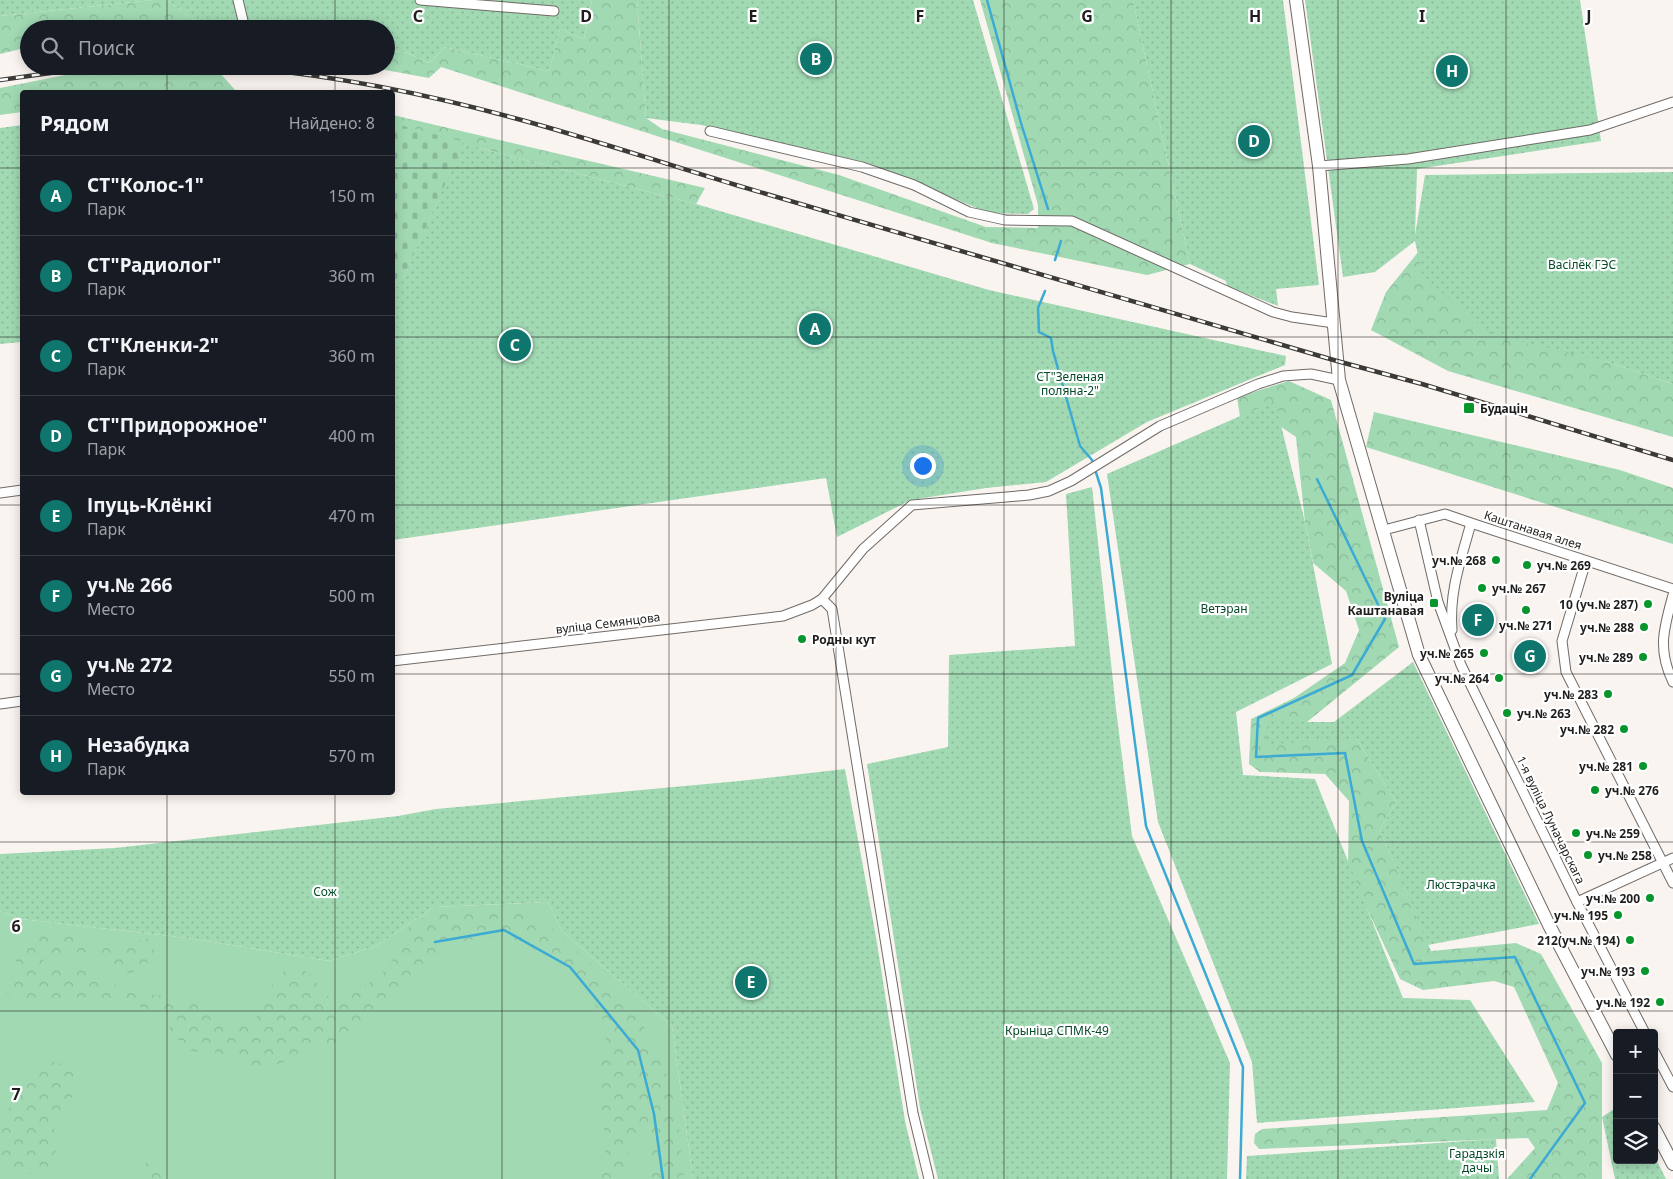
<!DOCTYPE html>
<html lang="ru">
<meta charset="utf-8">
<style>
:root{--surface:#171b24;--page:#242831;--text:#f1f3f6;--muted:#9ea1a6;--line:#363941;--accent:#0f766e}
body{margin:0;font-family:"Noto Sans",sans-serif;background:var(--page);color:var(--text)}
.controls{position:absolute;right:15px;bottom:15px;display:grid;overflow:hidden;border-radius:5px;box-shadow:0 2px 12px #0003}
.controls button{width:45px;height:45px;display:grid;place-items:center;padding:0;border:0;border-bottom:1px solid var(--line);background:var(--surface);color:var(--text);font:25px sans-serif}
.you{position:absolute;left:922px;top:465px;width:18px;height:18px;margin:-12px;border:4px solid #fff;border-radius:50%;background:#1a73e8;box-shadow:0 0 0 8px #1a73e833}
.badge{display:grid;place-items:center;width:32px;height:32px;border-radius:50%;background:var(--accent);color:#fff;font-size:16px;font-weight:700}
.pin{position:absolute;translate:-50% -50%;border:2px solid #fff;box-shadow:0 1px 5px #0006}
.list{margin:0;padding:0;list-style:none}
h2{display:flex;justify-content:space-between;align-items:center;height:65px;margin:0;padding:0 20px;font-size:21px}
h2 small{font-size:16px;font-weight:400;color:var(--muted)}
.list li{display:grid;grid-template-columns:32px 1fr auto;gap:15px;align-items:center;box-sizing:border-box;height:80px;padding:0 20px;border-top:1px solid var(--line)}
.list b{display:block;font-size:19px;white-space:nowrap}
.list p{margin:0;font-size:16px;white-space:nowrap;color:var(--muted)}
.list em{font-size:16px;font-style:normal;color:var(--muted)}
.icon{flex:none;width:28px;height:28px;fill:none;stroke:currentColor;stroke-width:2;stroke-linecap:round;stroke-linejoin:round}
.map{position:relative;flex:none;width:1673px;height:1179px;overflow:hidden}
.search{position:absolute;background:var(--surface);box-shadow:0 2px 12px #0003;left:20px;top:20px;width:375px;height:55px;display:flex;align-items:center;gap:12px;box-sizing:border-box;padding:0 18px;border-radius:28px;color:var(--muted);font-size:19px}
.panel{position:absolute;background:var(--surface);box-shadow:0 2px 12px #0003;left:20px;top:90px;width:375px;height:705px;border-radius:5px}
.map>svg:first-child{display:block}
.green{fill:#a1d9b3}
.forest{fill:url(#forest-crowns)}
.cemetery{fill:url(#cemetery-stones)}
.garden{fill:url(#garden-dots)}
.lines{fill:none;stroke-linecap:round;stroke-linejoin:round}
.stream{stroke:#3cabd4;stroke-width:2.5}
.street-casing{stroke:#706b67;stroke-width:11}
.secondary-casing{stroke:#706b67;stroke-width:14}
.street{stroke:#fff;stroke-width:9}
.secondary{stroke:#fff;stroke-width:12}
.rail-casing{stroke:#3c3a37;stroke-width:4.5}
.rail{stroke:#fff;stroke-width:2.5;stroke-dasharray:8;stroke-linecap:butt}
.grid{fill:none;stroke:#201e1c;stroke-width:1;stroke-opacity:0.55}
.poi-dot{fill:#07962c;stroke:#fff;stroke-width:2}
.labels{text-anchor:middle;dominant-baseline:central;stroke-width:4.5;stroke-linejoin:round;paint-order:stroke}
.park-label{font-size:12px;fill:#054a28;stroke:#fff}
.poi-label{font-size:12px;font-weight:bold;fill:#201e1c;stroke:#fff;text-anchor:end}
.street-label{font-size:12px;fill:#201e1c;stroke:#fff}
.grid-label{font-size:16px;text-anchor:middle;font-weight:bold;fill:#201e1c;stroke:#fff;stroke-width:4.5;stroke-linejoin:round;paint-order:stroke}
</style>
<div class="map">
<svg width="1673" height="1179" viewBox="0 0 1673 1179">
<defs>
<pattern id="forest-crowns" width="20" height="18" patternUnits="userSpaceOnUse" patternTransform="scale(1.25)"><rect width="20" height="18" fill="#a1d9b3"/><path d="M2 6a3 3 0 1 1 6 0M12 15a3 3 0 1 1 6 0" fill="none" stroke="#8aba99"/></pattern>
<pattern id="cemetery-stones" width="16" height="16" patternUnits="userSpaceOnUse" patternTransform="scale(1.25)"><rect width="16" height="16" fill="#a1d9b3"/><path d="M2 7V4a2 2 0 0 1 4 0v3zM10 15v-3a2 2 0 0 1 4 0v3z" fill="#8aba99"/></pattern>
<pattern id="garden-dots" width="8" height="8" patternUnits="userSpaceOnUse" patternTransform="scale(1.25)"><rect width="8" height="8" fill="#a1d9b3"/><path d="M2 2h.1M6 6h.1" fill="none" stroke="#8aba99" stroke-width="1.8" stroke-linecap="round"/></pattern>
</defs>
<rect width="100%" height="100%" fill="#faf4f0"/>
<polygon class="green" points="548,902 562,931 672,1026 693,1179 0,1179 0,911 21,919 188,938 329,961 376,946 434,907"/>
<g class="forest">
<polygon points="152,0 167,0 195,21 195,29 29,29 29,47 0,54 0,16"/>
<polygon points="592,0 637,0 646,118 662,129 839,175 986,227 1038,228 1038,205 980,0 1133,0 1190,264 1147,275 992,243 441,67 429,78 363,66 386,66 386,50 408,53 429,63 445,47 549,71 560,29 584,39"/>
<polygon points="95,69 219,72 237,92 22,92 22,112 0,115 0,88"/>
<polygon points="393,115 705,188 696,204 479,148 411,237 393,243"/>
<polygon points="1419,251 1605,361 1673,384 1673,437 1448,371 1371,330 1386,292"/>
<polygon points="1289,381 1331,400 1399,647 1307,722 1268,722 1356,738 1396,802 1380,830 1431,951 1516,943 1541,954 1602,1063 1602,1179 1507,1179 1535,1148 1528,1138 1259,1149 1254,1143 1255,1134 1262,1129 1547,1110 1558,1083 1514,987 1494,981 1423,990 1400,979 1348,868 1349,801 1325,774 1260,772 1249,764 1251,719 1294,698 1345,663 1359,630 1346,591 1313,563 1305,522 1296,437 1259,412 1240,417 1237,397"/>
<polygon points="1374,412 1620,470 1673,488 1673,544 1366,447"/>
<path d="M502 908 522 911 541 919 595 967 642 1024 649 1035 666 1073 676 1109 684 1179H652L649 1143 644 1134 640 1132C624 1140 629 1163 623 1179H594L605 1156 606 1147C605 1126 598 1106 598 1085 598 1069 605 1056 606 1040 609 1006 565 967 538 952 511 936 503 934 472 940 415 950 400 1001 359 1033 339 1049 327 1044 305 1052 291 1057 278 1067 263 1069 246 1072 237 1058 222 1054 211 1050 199 1055 189 1050 174 1041 171 1021 152 1011 138 1004 100 998 83 997 72 997 61 1000 50 1001 36 1003 23 999 10 995L6 993 1 985 3 979 11 977 17 971V965L13 953 16 946 28 939 40 935 50 933 67 934 89 945 101 948 130 943 146 939 151 940 154 943C157 959 137 977 121 973 114 971 112 965 107 960 93 948 79 953 63 954 56 955 50 953 44 957L43 961 47 968C57 970 66 967 77 969 92 971 107 983 122 988 144 994 167 995 189 1002 209 1008 224 1030 247 1023 272 1016 264 970 294 969 330 968 308 1023 369 983 380 976 391 966 396 953 398 948 398 943 400 938 409 922 430 913 448 910Z"/>
<path d="M49 1061C58 1062 67 1065 72 1073 87 1093 60 1106 55 1123 53 1132 57 1140 56 1149 52 1179 18 1179 0 1162V1122L33 1073 43 1063Z"/>
<path d="M149 1161C162 1160 169 1171 178 1179H142C138 1171 142 1165 149 1161Z"/>
</g>
<polygon class="cemetery" points="392,123 464,142 402,282 393,283"/>
<g class="garden">
<polygon points="0,0 152,0 0,16"/>
<polygon points="167,0 592,0 584,39 560,29 549,71 445,47 429,63 408,53 386,50 386,29 195,29 195,21"/>
<polygon points="637,0 973,0 1034,209 1028,214 989,213 868,163 701,125 646,118"/>
<polygon points="1133,0 1283,0 1319,285 1276,289 1278,306 1227,286 1226,281 1190,264"/>
<polygon points="1305,0 1580,0 1601,141 1417,169 1415,235 1425,175 1673,172 1673,384 1605,361 1495,336 1423,277 1415,241 1375,272 1343,277"/>
<polygon points="22,125 22,342 0,344 0,128"/>
<polygon points="464,142 479,148 696,204 989,290 1286,356 1285,365 1147,422 1046,482 986,488 911,500 837,537 826,478 393,540 393,283 402,281"/>
<polygon points="1275,401 1305,522 1332,664 1236,712 1243,775 1315,779 1403,998 1470,1000 1535,1102 1257,1123 1252,1062 1158,822 1107,474"/>
<polygon points="1092,487 1116,709 1132,836 1230,1063 1227,1179 938,1179 920,1108 867,764 948,747 949,655 1075,646 1066,494"/>
<polygon points="1413,662 1539,924 1428,945 1380,830 1396,802 1356,738 1265,745 1268,722 1334,722"/>
<polygon points="845,769 876,937 905,1121 919,1179 693,1179 672,1026 562,931 548,902 434,907 376,946 329,961 188,938 21,919 0,911 0,854 115,848 398,816 436,809 739,781"/>
<polygon points="1617,1107 1617,1160 1654,1160 1654,1155 1666,1179 1615,1179 1602,1117"/>
<polygon points="1496,1139 1499,1179 1246,1179 1247,1156"/>
</g>
<g class="lines">
<g class="stream">
<polyline points="987,0 1021,123 1048,209"/>
<polyline points="1055,260 1061,241"/>
<polyline points="1045,291 1038,308 1039,332 1051,338 1053,351 1080,446 1092,460 1101,488 1146,826 1243,1067 1240,1179"/>
<polyline points="1317,479 1385,619 1352,675 1258,718 1256,757 1345,753 1362,841 1414,964 1515,957 1585,1103 1530,1179"/>
<polyline points="435,942 504,930 570,967 638,1050 654,1114 663,1179"/>
</g>
<g class="street-casing">
<g id="street">
<polyline points="238,0 245,29"/>
<polyline points="420,0 554,11"/>
<polyline points="710,131 862,167 914,185 969,212 1005,220 1072,221 1273,312 1292,317 1334,323"/>
<polyline points="1319,166 1408,159 1590,130 1673,102"/>
<polyline points="0,493 22,490"/>
<polyline points="1419,520 1438,602 1461,665 1577,902 1645,1033"/>
<polyline points="1384,530 1445,514 1471,523 1673,589"/>
<polyline points="1586,561 1562,641 1566,672 1673,883"/>
<path d="M1673 595C1664 628 1657 649 1673 682"/>
<polyline points="822,599 832,609 913,1113 929,1179"/>
<path d="M1452 630C1449 591 1461 560 1471 523"/>
<polyline points="392,661 783,616 812,605 822,599 863,549 912,505 1029,495 1049,491 1071,481 1160,426 1258,384 1283,376 1311,374 1339,380"/>
<polyline points="0,704 22,701"/>
<polyline points="1577,902 1673,858"/>
<polyline points="1654,1051 1673,1087"/>
</g>
</g>
<g class="secondary-casing">
<g id="secondary">
<polyline points="1296,0 1319,166 1339,380 1419,655 1549,925 1617,1055"/>
<polyline points="1654,1128 1673,1164"/>
</g>
</g>
<use href="#street" class="street"/>
<use href="#secondary" class="secondary"/>
<g class="rail-casing">
<g id="rail">
<path d="M224 66C322 73 419 92 514 118 589 138 662 163 736 185 936 244 1136 302 1337 361L1422 384 1673 460"/>
<polyline points="0,80 101,66"/>
</g>
</g>
<use href="#rail" class="rail"/>
</g>
<path class="grid" d="M167 0V29M335 0V29M502 0V1179M669 0V1179M836 0V1179M1004 0V1179M1171 0V1179M1338 0V1179M1506 0V1179M167 66V92M335 66V92M0 168H22M392 168H1673M0 337H22M392 337H1673M0 505H22M392 505H1673M0 674H22M392 674H1673M167 792V1179M335 792V1179M0 842H1673M0 1011H1673"/>
<g class="poi-dot">
<rect x="1463" y="402" width="12" height="12" rx="2.5"/>
<circle cx="1496" cy="560" r="5"/>
<circle cx="1527" cy="565" r="5"/>
<circle cx="1482" cy="588" r="5"/>
<rect x="1429" y="598" width="10" height="10" rx="2.5"/>
<circle cx="1648" cy="604" r="5"/>
<circle cx="1526" cy="610" r="5"/>
<circle cx="1644" cy="627" r="5"/>
<circle cx="802" cy="639" r="5"/>
<circle cx="1484" cy="653" r="5"/>
<circle cx="1643" cy="657" r="5"/>
<circle cx="1499" cy="678" r="5"/>
<circle cx="1608" cy="694" r="5"/>
<circle cx="1507" cy="713" r="5"/>
<circle cx="1624" cy="729" r="5"/>
<circle cx="1643" cy="766" r="5"/>
<circle cx="1595" cy="790" r="5"/>
<circle cx="1576" cy="833" r="5"/>
<circle cx="1588" cy="855" r="5"/>
<circle cx="1650" cy="898" r="5"/>
<circle cx="1618" cy="915" r="5"/>
<circle cx="1630" cy="940" r="5"/>
<circle cx="1645" cy="971" r="5"/>
<circle cx="1660" cy="1002" r="5"/>
</g>
<g class="labels">
<g class="park-label">
<text x="1582" y="264">Васілёк ГЭС</text>
<text x="1070" y="376">СТ"Зеленая<tspan x="1070" dy="14">поляна-2"</tspan></text>
<text x="1224" y="608">Ветэран</text>
<text x="1461" y="884">Люстэрачка</text>
<text x="325" y="891">Сож</text>
<text x="1057" y="1030">Крыніца СПМК-49</text>
<text x="1477" y="1153">Гарадзкія<tspan x="1477" dy="14">дачы</tspan></text>
</g>
<g class="poi-label">
<text x="1480" y="408" text-anchor="start">Будацін</text>
<text x="1486" y="560">уч.№ 268</text>
<text x="1537" y="565" text-anchor="start">уч.№ 269</text>
<text x="1492" y="588" text-anchor="start">уч.№ 267</text>
<text x="1424" y="596">Вуліца<tspan x="1424" dy="14">Каштанавая</tspan></text>
<text x="1638" y="604">10 (уч.№ 287)</text>
<text x="1526" y="625" text-anchor="middle">уч.№ 271</text>
<text x="1634" y="627">уч.№ 288</text>
<text x="812" y="639" text-anchor="start">Родны кут</text>
<text x="1474" y="653">уч.№ 265</text>
<text x="1633" y="657">уч.№ 289</text>
<text x="1489" y="678">уч.№ 264</text>
<text x="1598" y="694">уч.№ 283</text>
<text x="1517" y="713" text-anchor="start">уч.№ 263</text>
<text x="1614" y="729">уч.№ 282</text>
<text x="1633" y="766">уч.№ 281</text>
<text x="1605" y="790" text-anchor="start">уч.№ 276</text>
<text x="1586" y="833" text-anchor="start">уч.№ 259</text>
<text x="1598" y="855" text-anchor="start">уч.№ 258</text>
<text x="1640" y="898">уч.№ 200</text>
<text x="1608" y="915">уч.№ 195</text>
<text x="1620" y="940">212(уч.№ 194)</text>
<text x="1635" y="971">уч.№ 193</text>
<text x="1650" y="1002">уч.№ 192</text>
</g>
<g class="street-label">
<text transform="translate(1533 530) rotate(18)">Каштанавая алея</text>
<text transform="translate(608 623) rotate(-7)">вуліца Семянцова</text>
<text transform="translate(1551 820) rotate(64)">1-я вуліца Луначарскага</text>
</g>
</g>
<g class="grid-label">
<text x="418" y="22">C</text>
<text x="586" y="22">D</text>
<text x="753" y="22">E</text>
<text x="920" y="22">F</text>
<text x="1087" y="22">G</text>
<text x="1255" y="22">H</text>
<text x="1422" y="22">I</text>
<text x="1589" y="22">J</text>
<text x="16" y="932">6</text>
<text x="16" y="1100">7</text>
</g>
</svg>
<div class="controls">
<button>+</button>
<button>−</button>
<button><svg class="icon" aria-label="layers" viewBox="0 0 24 24"><path d="M12 4l9 5-9 5-9-5zM3 14l9 5 9-5"/></svg></button>
</div>
<div class="you"></div>
<div class="pin badge" style="left:815px;top:329px">A</div>
<div class="pin badge" style="left:816px;top:59px">B</div>
<div class="pin badge" style="left:515px;top:345px">C</div>
<div class="pin badge" style="left:1254px;top:141px">D</div>
<div class="pin badge" style="left:751px;top:982px">E</div>
<div class="pin badge" style="left:1478px;top:620px">F</div>
<div class="pin badge" style="left:1530px;top:656px">G</div>
<div class="pin badge" style="left:1452px;top:71px">H</div>
<div class="search"><svg class="icon" aria-label="search" viewBox="0 0 24 24"><circle cx="10" cy="10" r="6"/><path d="M15 15l6 6"/></svg>Поиск</div>
<section class="panel">
<h2>Рядом<small>Найдено: 8</small></h2>
<ul class="list">
<li><span class="badge">A</span><div><b>СТ&quot;Колос-1&quot;</b><p>Парк</p></div><em>150 m</em></li>
<li><span class="badge">B</span><div><b>СТ&quot;Радиолог&quot;</b><p>Парк</p></div><em>360 m</em></li>
<li><span class="badge">C</span><div><b>СТ&quot;Кленки-2&quot;</b><p>Парк</p></div><em>360 m</em></li>
<li><span class="badge">D</span><div><b>СТ&quot;Придорожное&quot;</b><p>Парк</p></div><em>400 m</em></li>
<li><span class="badge">E</span><div><b>Іпуць-Клёнкі</b><p>Парк</p></div><em>470 m</em></li>
<li><span class="badge">F</span><div><b>уч.№ 266</b><p>Место</p></div><em>500 m</em></li>
<li><span class="badge">G</span><div><b>уч.№ 272</b><p>Место</p></div><em>550 m</em></li>
<li><span class="badge">H</span><div><b>Незабудка</b><p>Парк</p></div><em>570 m</em></li>
</ul>
</section>
</div>
